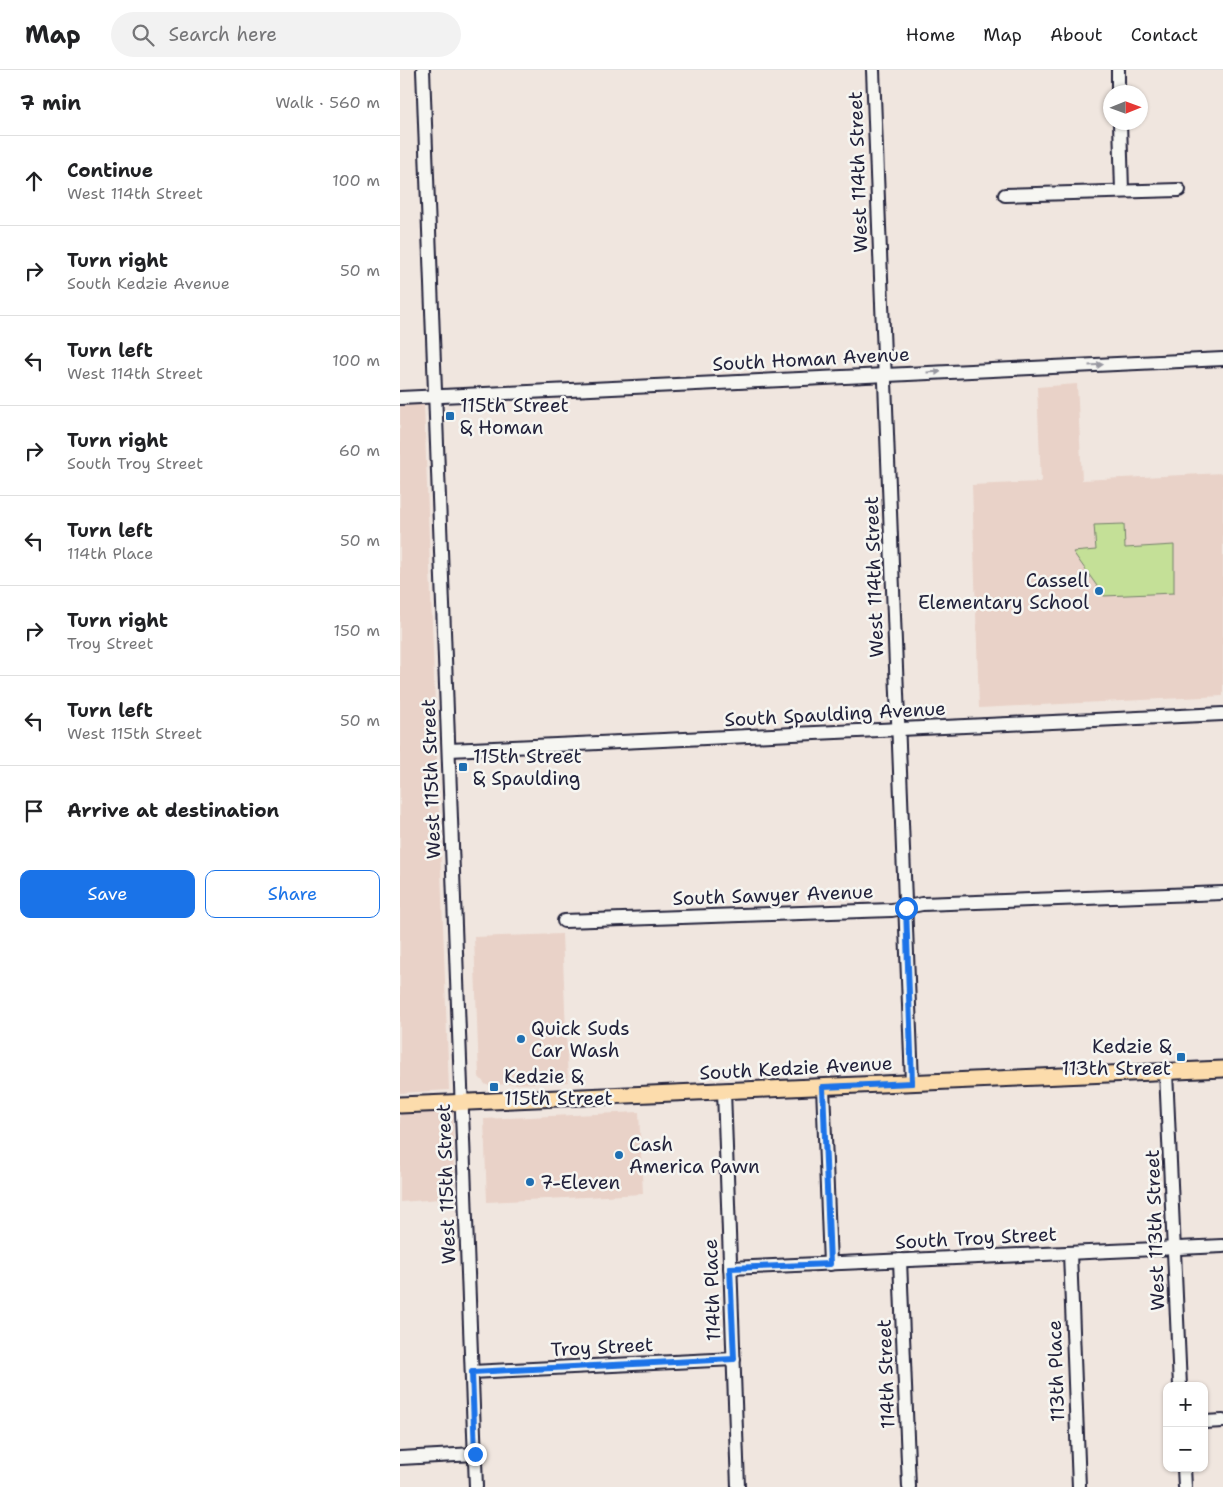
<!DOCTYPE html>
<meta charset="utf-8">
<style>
:root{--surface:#fff;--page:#f2f2f2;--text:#202124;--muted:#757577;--line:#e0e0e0;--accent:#1a73e8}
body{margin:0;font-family:"Shantell Sans",sans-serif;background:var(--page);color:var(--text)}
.controls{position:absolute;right:15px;bottom:15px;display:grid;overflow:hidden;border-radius:10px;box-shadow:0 1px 4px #0004}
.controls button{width:45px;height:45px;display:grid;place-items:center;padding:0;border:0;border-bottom:1px solid var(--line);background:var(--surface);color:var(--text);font:25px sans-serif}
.compass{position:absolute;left:703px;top:15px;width:45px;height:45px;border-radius:50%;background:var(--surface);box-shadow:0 1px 4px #0004;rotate:89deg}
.stop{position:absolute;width:15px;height:15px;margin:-11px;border:4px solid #1a73e8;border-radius:50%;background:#fff}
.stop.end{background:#1a73e8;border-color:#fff;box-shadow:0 1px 5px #0008}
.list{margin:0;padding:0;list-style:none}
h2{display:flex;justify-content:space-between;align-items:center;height:65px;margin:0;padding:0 20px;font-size:21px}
h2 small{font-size:16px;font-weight:400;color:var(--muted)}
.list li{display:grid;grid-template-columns:32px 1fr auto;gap:15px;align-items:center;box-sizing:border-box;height:90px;padding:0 20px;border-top:1px solid var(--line)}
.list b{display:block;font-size:19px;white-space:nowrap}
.list p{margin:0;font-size:16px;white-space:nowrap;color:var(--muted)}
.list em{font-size:16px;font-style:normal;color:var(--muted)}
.actions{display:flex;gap:10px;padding:15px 20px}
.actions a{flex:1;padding:11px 0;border:1px solid var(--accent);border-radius:10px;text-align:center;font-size:18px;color:var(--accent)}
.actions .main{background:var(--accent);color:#fff}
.icon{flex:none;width:28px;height:28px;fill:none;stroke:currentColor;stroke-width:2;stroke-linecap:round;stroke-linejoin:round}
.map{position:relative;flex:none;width:823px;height:1417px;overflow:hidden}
header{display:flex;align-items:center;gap:30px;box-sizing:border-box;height:70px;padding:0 25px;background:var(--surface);border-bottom:1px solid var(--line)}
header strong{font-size:24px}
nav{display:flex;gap:28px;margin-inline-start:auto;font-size:18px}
.search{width:350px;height:45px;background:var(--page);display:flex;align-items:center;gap:12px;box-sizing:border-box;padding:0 18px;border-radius:28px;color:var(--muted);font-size:19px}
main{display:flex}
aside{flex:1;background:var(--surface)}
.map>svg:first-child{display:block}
.built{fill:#e9d2c8}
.green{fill:#c4e097;stroke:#738169}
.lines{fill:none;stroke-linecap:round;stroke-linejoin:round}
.minor-casing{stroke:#22223b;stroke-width:16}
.major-casing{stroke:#22223b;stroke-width:19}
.minor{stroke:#f6f6f2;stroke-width:12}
.major{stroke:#fcdcac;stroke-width:15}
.oneway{fill:#9797a0}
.route{stroke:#1a73e8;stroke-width:6}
.poi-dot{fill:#1f6fb2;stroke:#f6f6f2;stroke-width:2}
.labels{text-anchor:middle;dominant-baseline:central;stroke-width:5;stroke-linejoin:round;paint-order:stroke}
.street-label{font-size:19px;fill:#22223b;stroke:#f6f6f2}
.poi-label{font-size:19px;fill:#22223b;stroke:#f6f6f2;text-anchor:start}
</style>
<header>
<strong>Map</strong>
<div class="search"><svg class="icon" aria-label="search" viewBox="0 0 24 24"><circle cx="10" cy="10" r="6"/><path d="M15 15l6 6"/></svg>Search here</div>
<nav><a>Home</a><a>Map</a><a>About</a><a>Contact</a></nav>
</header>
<main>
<aside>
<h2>7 min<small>Walk · 560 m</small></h2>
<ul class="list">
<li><svg class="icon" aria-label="ahead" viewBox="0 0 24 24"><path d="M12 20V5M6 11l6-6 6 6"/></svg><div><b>Continue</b><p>West 114th Street</p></div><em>100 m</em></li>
<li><svg class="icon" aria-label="right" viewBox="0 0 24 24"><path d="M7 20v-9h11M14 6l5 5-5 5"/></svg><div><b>Turn right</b><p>South Kedzie Avenue</p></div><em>50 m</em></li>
<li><svg class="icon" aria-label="left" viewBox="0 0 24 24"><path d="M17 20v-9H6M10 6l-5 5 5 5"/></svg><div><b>Turn left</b><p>West 114th Street</p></div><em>100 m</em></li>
<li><svg class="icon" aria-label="right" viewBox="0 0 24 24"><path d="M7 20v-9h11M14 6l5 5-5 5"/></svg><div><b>Turn right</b><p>South Troy Street</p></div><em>60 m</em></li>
<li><svg class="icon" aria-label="left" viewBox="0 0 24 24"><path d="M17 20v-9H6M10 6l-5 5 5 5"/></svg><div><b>Turn left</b><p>114th Place</p></div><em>50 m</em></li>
<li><svg class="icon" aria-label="right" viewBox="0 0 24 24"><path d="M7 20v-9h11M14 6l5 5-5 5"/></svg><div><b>Turn right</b><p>Troy Street</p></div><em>150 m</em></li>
<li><svg class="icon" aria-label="left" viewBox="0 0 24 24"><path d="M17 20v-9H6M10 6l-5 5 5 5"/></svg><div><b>Turn left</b><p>West 115th Street</p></div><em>50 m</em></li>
<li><svg class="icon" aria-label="arrive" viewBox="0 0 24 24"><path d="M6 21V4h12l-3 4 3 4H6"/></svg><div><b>Arrive at destination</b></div></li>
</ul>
<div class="actions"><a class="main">Save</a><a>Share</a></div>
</aside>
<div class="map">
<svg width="823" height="1417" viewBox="0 0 823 1417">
<rect width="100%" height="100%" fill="#f0e6df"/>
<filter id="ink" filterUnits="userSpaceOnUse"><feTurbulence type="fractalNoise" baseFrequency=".02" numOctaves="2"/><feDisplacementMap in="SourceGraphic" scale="10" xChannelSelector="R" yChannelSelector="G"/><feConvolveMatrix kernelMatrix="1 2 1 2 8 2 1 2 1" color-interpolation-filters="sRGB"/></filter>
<g filter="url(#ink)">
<g class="built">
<polygon points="677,314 682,410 823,403 823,626 579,638 572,415 641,412 637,317"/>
<polygon points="24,333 49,1020 0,1023 0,334"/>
<polygon points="162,864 168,1012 86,1015 79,1007 74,867"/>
<polygon points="53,1038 54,1128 0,1132 0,1040"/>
<polygon points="239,1042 243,1124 87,1132 84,1049"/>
</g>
<polygon class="green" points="724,454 725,478 774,475 774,523 704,526 673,482 696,480 694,455"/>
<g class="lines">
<g class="minor-casing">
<g id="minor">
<polyline points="23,0 76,1417"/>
<polyline points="473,0 512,1013"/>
<polyline points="718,0 718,22"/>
<polyline points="720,52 722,121"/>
<polyline points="605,125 779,120"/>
<polyline points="0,328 823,289"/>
<polyline points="49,680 823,644"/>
<polyline points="164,851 492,840 522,834 823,823"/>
<polyline points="766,1002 780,1316"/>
<polyline points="423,1017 430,1194"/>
<polyline points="324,1021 338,1417"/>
<polyline points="670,1183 679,1417"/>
<polyline points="500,1190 509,1417"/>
<polyline points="330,1198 823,1176"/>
<polyline points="72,1302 334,1289"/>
<polyline points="804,1352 823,1351"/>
<polyline points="0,1388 75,1384"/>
<polyline points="784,1398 785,1417"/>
</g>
</g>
<g class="major-casing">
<polyline id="major" points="0,1035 823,999"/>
</g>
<use href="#minor" class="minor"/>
<use href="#major" class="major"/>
</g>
<defs><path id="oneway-solid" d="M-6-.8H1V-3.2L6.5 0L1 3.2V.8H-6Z" transform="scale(1.25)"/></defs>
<g class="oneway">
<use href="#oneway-solid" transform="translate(696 295) rotate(-3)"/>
<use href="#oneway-solid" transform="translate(534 302) rotate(-3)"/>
</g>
</g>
<g class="lines" filter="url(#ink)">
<polyline class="route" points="75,1384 72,1302 334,1289 330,1198 430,1194 423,1017 512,1013 506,838"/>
</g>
<g class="poi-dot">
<rect x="45" y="341" width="10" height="10" rx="2.5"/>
<circle cx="699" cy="521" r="5"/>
<rect x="58" y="692" width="10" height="10" rx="2.5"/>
<circle cx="121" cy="969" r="5"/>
<rect x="776" y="982" width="10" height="10" rx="2.5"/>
<rect x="89" y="1012" width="10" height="10" rx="2.5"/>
<circle cx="219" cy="1085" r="5"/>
<circle cx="130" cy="1112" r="5"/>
</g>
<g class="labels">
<g class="street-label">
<text transform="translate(458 102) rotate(-92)">West 114th Street</text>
<text transform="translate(411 289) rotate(-3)">South Homan Avenue</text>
<text transform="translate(474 507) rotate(-92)">West 114th Street</text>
<text transform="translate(435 644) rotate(-3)">South Spaulding Avenue</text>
<text transform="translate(31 709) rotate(-92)">West 115th Street</text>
<text transform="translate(373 825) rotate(-2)">South Sawyer Avenue</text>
<text transform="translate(396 998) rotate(-3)">South Kedzie Avenue</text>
<text transform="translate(46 1114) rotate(-92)">West 115th Street</text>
<text transform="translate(755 1160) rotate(-92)">West 113th Street</text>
<text transform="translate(576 1168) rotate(-3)">South Troy Street</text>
<text transform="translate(312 1220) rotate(-92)">114th Place</text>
<text transform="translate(202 1277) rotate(-3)">Troy Street</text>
<text transform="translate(656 1301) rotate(-92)">113th Place</text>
<text transform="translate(486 1304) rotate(-92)">114th Street</text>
</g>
<g class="poi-label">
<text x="60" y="335">115th Street<tspan x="60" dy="22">&amp; Homan</tspan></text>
<text x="689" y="510" text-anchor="end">Cassell<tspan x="689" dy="22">Elementary School</tspan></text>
<text x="73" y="686">115th Street<tspan x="73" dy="22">&amp; Spaulding</tspan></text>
<text x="131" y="958">Quick Suds<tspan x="131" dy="22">Car Wash</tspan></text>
<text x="771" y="976" text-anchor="end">Kedzie &amp;<tspan x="771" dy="22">113th Street</tspan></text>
<text x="104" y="1006">Kedzie &amp;<tspan x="104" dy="22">115th Street</tspan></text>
<text x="229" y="1074">Cash<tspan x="229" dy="22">America Pawn</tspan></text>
<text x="140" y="1112">7-Eleven</text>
</g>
</g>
</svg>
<div class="controls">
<button>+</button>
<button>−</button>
</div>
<svg class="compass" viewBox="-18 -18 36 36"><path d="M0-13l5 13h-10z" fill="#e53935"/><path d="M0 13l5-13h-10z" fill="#757577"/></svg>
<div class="stop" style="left:506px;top:838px"></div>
<div class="stop end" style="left:75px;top:1384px"></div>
</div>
</main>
